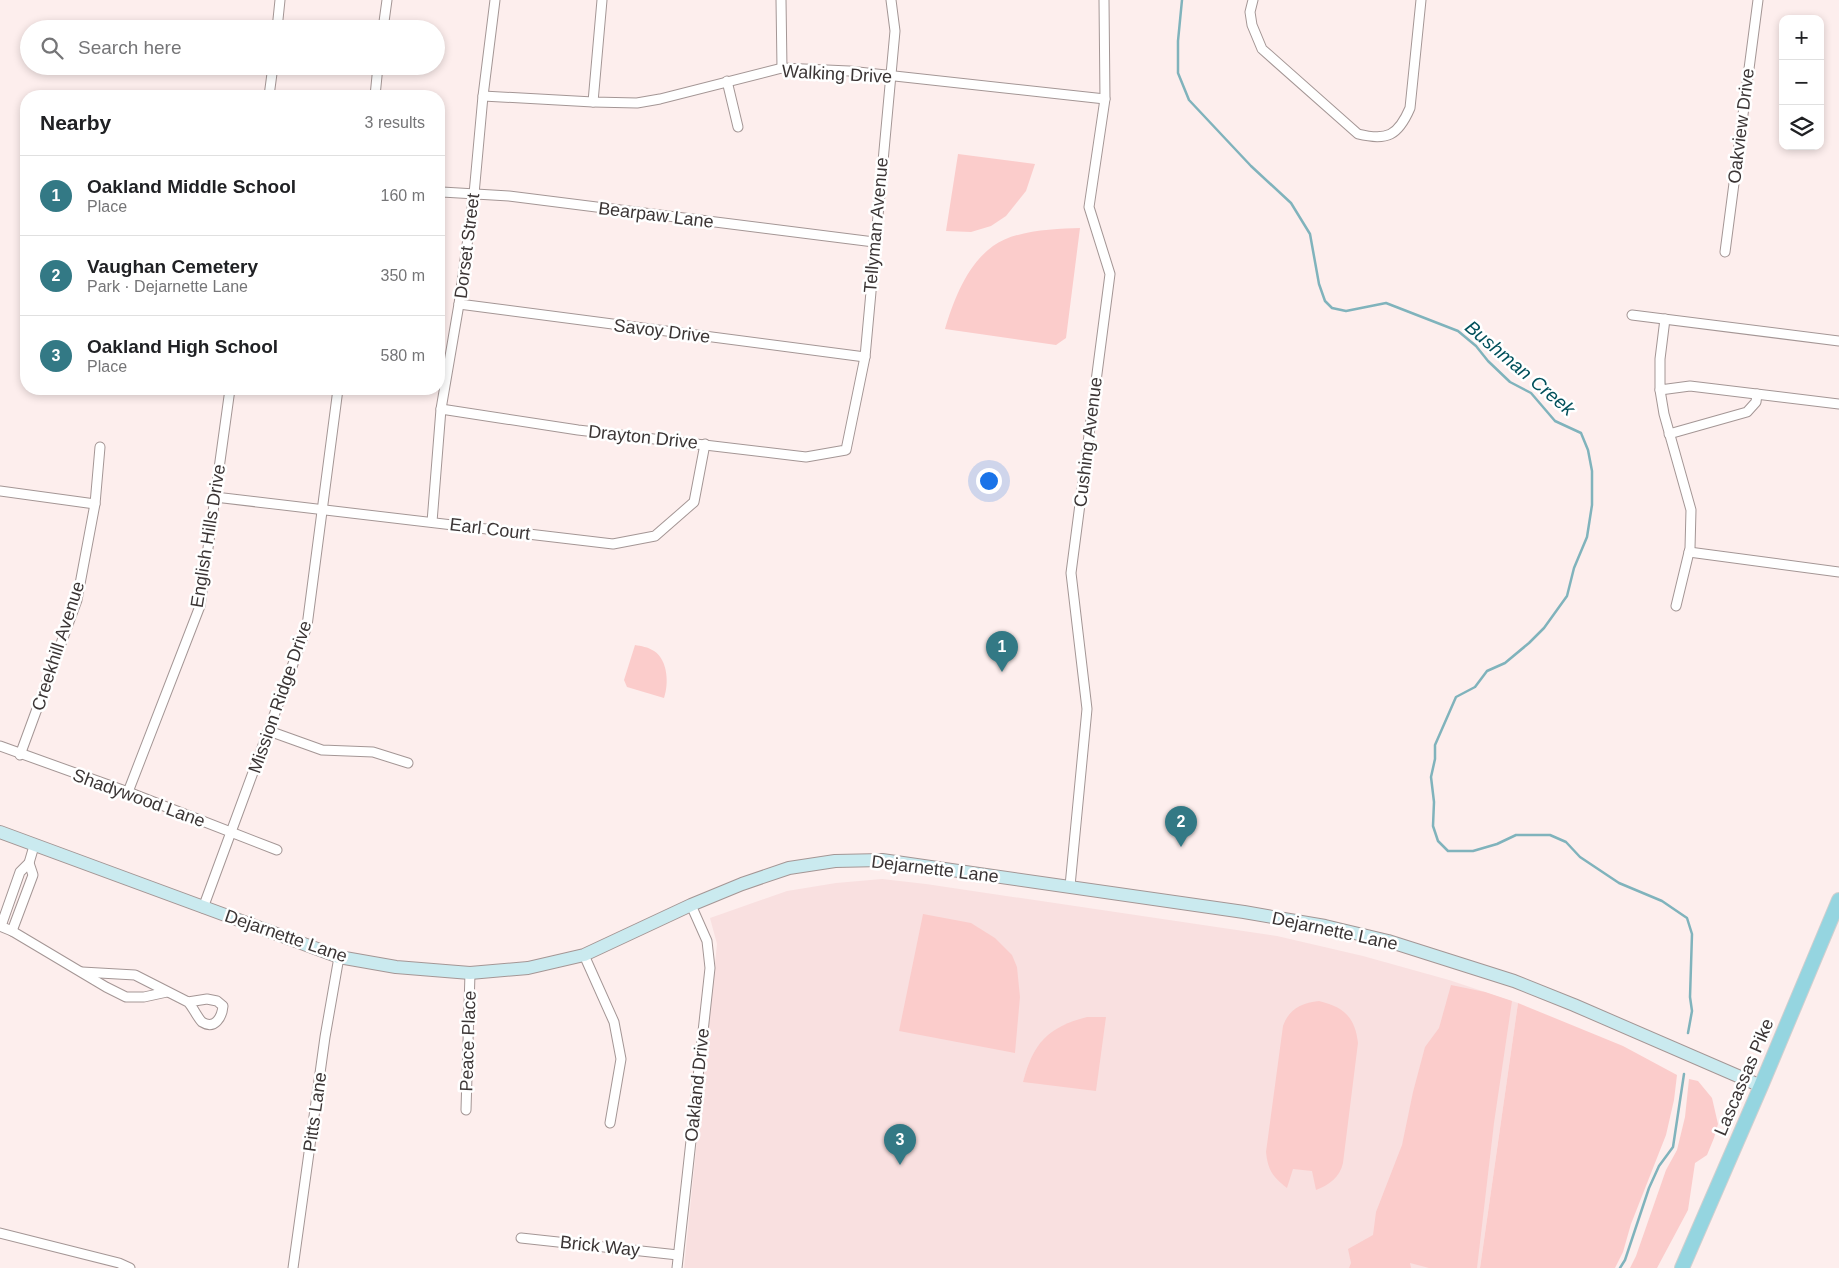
<!DOCTYPE html>
<meta charset="utf-8">
<style>
:root{--surface:#fff;--page:#f2f2f2;--text:#202124;--muted:#757577;--line:#e0e0e0;--accent:#337985}
body{margin:0;font-family:Arial,sans-serif;background:var(--page);color:var(--text)}
.controls{position:absolute;right:15px;top:15px;display:grid;overflow:hidden;border-radius:10px;box-shadow:0 2px 8px #0003}
.controls button{width:45px;height:45px;display:grid;place-items:center;padding:0;border:0;border-bottom:1px solid var(--line);background:var(--surface);color:var(--text);font:25px sans-serif}
.you{position:absolute;left:988px;top:480px;width:18px;height:18px;margin:-12px;border:4px solid #fff;border-radius:50%;background:#1a73e8;box-shadow:0 0 0 8px #1a73e833}
.badge{display:grid;place-items:center;width:32px;height:32px;border-radius:50%;background:var(--accent);color:#fff;font-size:16px;font-weight:700}
.pin{position:absolute;translate:-50% -41px;filter:drop-shadow(0 1px 2px #0008)}
.pin::after{content:'';position:absolute;top:26px;width:18px;height:15px;background:inherit;clip-path:polygon(0 0,100% 0,50% 100%)}
.list{margin:0;padding:0;list-style:none}
h2{display:flex;justify-content:space-between;align-items:center;height:65px;margin:0;padding:0 20px;font-size:21px}
h2 small{font-size:16px;font-weight:400;color:var(--muted)}
.list li{display:grid;grid-template-columns:32px 1fr auto;gap:15px;align-items:center;box-sizing:border-box;height:80px;padding:0 20px;border-top:1px solid var(--line)}
.list b{display:block;font-size:19px;white-space:nowrap}
.list p{margin:0;font-size:16px;white-space:nowrap;color:var(--muted)}
.list em{font-size:16px;font-style:normal;color:var(--muted)}
.icon{flex:none;width:28px;height:28px;fill:none;stroke:currentColor;stroke-width:2;stroke-linecap:round;stroke-linejoin:round}
.map{position:relative;flex:none;width:1839px;height:1268px;overflow:hidden}
.search{position:absolute;background:var(--surface);box-shadow:0 2px 8px #0003;left:20px;top:20px;width:425px;height:55px;display:flex;align-items:center;gap:12px;box-sizing:border-box;padding:0 18px;border-radius:28px;color:var(--muted);font-size:19px}
.panel{position:absolute;background:var(--surface);box-shadow:0 2px 8px #0003;left:20px;top:90px;width:425px;height:305px;border-radius:20px}
.map>svg:first-child{display:block}
.built{fill:#f9e0e0}
.green{fill:#fbcccb}
.lines{fill:none;stroke-linecap:round;stroke-linejoin:round}
.stream{stroke:#80b3bc;stroke-width:2.5}
.minor-casing{stroke:#a49695;stroke-width:11}
.secondary-casing{stroke:#a49695;stroke-width:14}
.primary-casing{stroke:#d0cfcf;stroke-width:16}
.minor{stroke:#fff;stroke-width:9}
.secondary{stroke:#caeaef;stroke-width:12}
.primary{stroke:#95d5e0;stroke-width:14}
.labels{text-anchor:middle;dominant-baseline:central;stroke-width:5;stroke-linejoin:round;paint-order:stroke}
.street-label{font-size:18px;fill:#3b3535;stroke:#fff}
.water-label{font-size:19px;font-style:italic;fill:#01505b;stroke:#fff}
</style>
<div class="map">
<svg width="1839" height="1268" viewBox="0 0 1839 1268">
<rect width="100%" height="100%" fill="#fdeeed"/>
<polygon class="built" points="882,879 926,884 1277,936 1363,956 1449,980 1518,1003 1480,1268 684,1268 717,944 710,918 787,891 836,883"/>
<g class="green">
<polygon points="958,154 1035,164 1026,191 1006,216 991,226 971,232 946,231"/>
<path d="M1080 228 1066 338 1056 345 945 329C954 299 967 265 993 246 1015 230 1054 229 1080 228Z"/>
<path d="M635 645C641 646 648 647 654 651 668 660 669 684 664 698L627 687 624 680Z"/>
<polygon points="923,914 971,923 995,938 1012,955 1017,967 1020,997 1015,1053 899,1031"/>
<polygon points="1451,985 1485,992 1512,1001 1494,1123 1477,1268 1429,1268 1410,1263 1411,1268 1349,1268 1351,1263 1348,1249 1373,1235 1376,1212 1402,1145 1413,1092 1425,1047 1439,1028"/>
<path d="M1319 1001C1344 1007 1355 1017 1358 1043L1343 1163C1340 1177 1329 1185 1316 1190L1312 1171 1293 1169 1287 1188C1272 1176 1268 1170 1266 1152L1283 1026C1289 1009 1301 1003 1319 1001Z"/>
<polygon points="1518,1003 1623,1046 1677,1075 1674,1100 1666,1135 1631,1224 1623,1252 1615,1268 1480,1268"/>
<path d="M1087 1017H1106L1096 1091 1023 1082C1033 1043 1048 1027 1087 1017Z"/>
<polygon points="1689,1079 1698,1081 1712,1098 1718,1124 1714,1138 1707,1155 1695,1163 1688,1210 1657,1268 1630,1268 1636,1256 1666,1170 1677,1150 1685,1117"/>
</g>
<g class="lines">
<g class="stream">
<polyline points="1182,0 1178,41 1178,73 1189,100 1251,166 1291,203 1310,234 1319,284 1325,301 1332,308 1346,311 1386,303 1458,331 1476,346 1488,361 1510,382 1531,393 1555,421 1581,433 1588,450 1592,471 1592,505 1587,537 1574,568 1567,596 1544,628 1529,643 1505,663 1487,671 1475,687 1456,697 1435,745 1435,759 1431,777 1434,802 1433,826 1438,841 1448,851 1473,851 1497,844 1516,835 1550,835 1566,842 1580,857 1619,883 1662,901 1687,918 1692,934 1690,997 1692,1011 1688,1033"/>
<polyline points="1620,1268 1625,1260 1649,1188 1659,1166 1673,1147 1684,1074"/>
</g>
<g class="minor-casing">
<g id="minor">
<polyline points="781,0 782,68"/>
<path d="M1253 0 1250 12 1252 25 1262 49 1358 134C1387 141 1398 136 1410 108L1421 0"/>
<polyline points="277,29 280,0"/>
<polyline points="383,29 387,0"/>
<polyline points="727,81 738,127"/>
<polyline points="269,96 273,66"/>
<polyline points="375,96 378,66"/>
<polyline points="483,96 593,102 637,103 660,99 782,68 849,71 1105,99"/>
<polyline points="593,102 602,0"/>
<polyline points="439,194 442,192 509,196 874,242"/>
<polyline points="1725,252 1758,0"/>
<polyline points="459,304 865,357"/>
<polyline points="1632,315 1839,341"/>
<polyline points="1665,319 1660,359 1660,390 1690,386 1839,404"/>
<polyline points="1660,390 1664,414 1691,510 1690,548 1676,606"/>
<polyline points="441,409 578,430 806,457 846,450 865,357 895,31 891,0"/>
<polyline points="1669,434 1747,412 1756,402 1757,394"/>
<polyline points="0,491 95,504"/>
<polyline points="215,497 613,544 655,536 694,502 705,444"/>
<polyline points="432,522 441,409 459,304 474,194 483,96 495,0"/>
<polyline points="1689,552 1839,572"/>
<polyline points="269,731 322,750 373,752 408,763"/>
<polyline points="0,746 128,792 277,850"/>
<polyline points="20,755 77,600 95,504 100,447"/>
<polyline points="128,792 200,606 230,389"/>
<polyline points="1070,886 1087,709 1071,573 1110,274 1089,207 1105,99 1104,0"/>
<polyline points="203,908 307,626 338,389"/>
<polyline points="0,926 12,931 106,987 126,997 144,997 167,992"/>
<polyline points="1,926 20,872 29,863 34,846"/>
<polyline points="12,931 33,875 29,863"/>
<polyline points="584,955 614,1022 621,1059 610,1123"/>
<path d="M82 972 135 975 188 1002 207 999 217 1001 223 1006C222 1017 215 1030 202 1022 197 1017 193 1007 188 1002"/>
<polyline points="466,1110 470,973"/>
<polyline points="0,1233 119,1263 130,1268"/>
<polyline points="521,1238 678,1255"/>
<polyline points="293,1268 325,1037 339,957"/>
<polyline points="677,1268 710,968 707,941 691,905"/>
</g>
</g>
<g class="secondary-casing">
<polyline id="secondary" points="0,832 339,957 396,967 470,973 528,968 584,955 691,905 742,884 789,868 835,861 882,860 1244,912 1325,926 1388,941 1514,981 1574,1005 1761,1086"/>
</g>
<g class="primary-casing">
<polyline id="primary" points="1682,1268 1761,1086 1839,900"/>
</g>
<use href="#minor" class="minor"/>
<use href="#secondary" class="secondary"/>
<use href="#primary" class="primary"/>
</g>
<g class="labels">
<g class="street-label">
<text transform="translate(837 74) rotate(3)">Walking Drive</text>
<text transform="translate(1741 126) rotate(-83)">Oakview Drive</text>
<text transform="translate(656 215) rotate(7)">Bearpaw Lane</text>
<text transform="translate(876 225) rotate(-85)">Tellyman Avenue</text>
<text transform="translate(467 246) rotate(-83)">Dorset Street</text>
<text transform="translate(662 331) rotate(7)">Savoy Drive</text>
<text transform="translate(643 437) rotate(6)">Drayton Drive</text>
<text transform="translate(1088 442) rotate(-83)">Cushing Avenue</text>
<text transform="translate(490 529) rotate(7)">Earl Court</text>
<text transform="translate(208 536) rotate(-81)">English Hills Drive</text>
<text transform="translate(58 646) rotate(-72)">Creekhill Avenue</text>
<text transform="translate(280 697) rotate(-71)">Mission Ridge Drive</text>
<text transform="translate(139 798) rotate(20)">Shadywood Lane</text>
<text transform="translate(935 869) rotate(7)">Dejarnette Lane</text>
<text transform="translate(1335 931) rotate(12)">Dejarnette Lane</text>
<text transform="translate(286 936) rotate(19)">Dejarnette Lane</text>
<text transform="translate(468 1041) rotate(-88)">Peace Place</text>
<text transform="translate(1744 1077) rotate(-67)">Lascassas Pike</text>
<text transform="translate(697 1085) rotate(-84)">Oakland Drive</text>
<text transform="translate(315 1112) rotate(-82)">Pitts Lane</text>
<text transform="translate(600 1246) rotate(6)">Brick Way</text>
</g>
<g class="water-label">
<text transform="translate(1520 368) rotate(40)">Bushman Creek</text>
</g>
</g>
</svg>
<div class="controls">
<button>+</button>
<button>−</button>
<button><svg class="icon" aria-label="layers" viewBox="0 0 24 24"><path d="M12 4l9 5-9 5-9-5zM3 14l9 5 9-5"/></svg></button>
</div>
<div class="you"></div>
<div class="pin badge" style="left:1002px;top:672px">1</div>
<div class="pin badge" style="left:1181px;top:847px">2</div>
<div class="pin badge" style="left:900px;top:1165px">3</div>
<div class="search"><svg class="icon" aria-label="search" viewBox="0 0 24 24"><circle cx="10" cy="10" r="6"/><path d="M15 15l6 6"/></svg>Search here</div>
<section class="panel">
<h2>Nearby<small>3 results</small></h2>
<ul class="list">
<li><span class="badge">1</span><div><b>Oakland Middle School</b><p>Place</p></div><em>160 m</em></li>
<li><span class="badge">2</span><div><b>Vaughan Cemetery</b><p>Park · Dejarnette Lane</p></div><em>350 m</em></li>
<li><span class="badge">3</span><div><b>Oakland High School</b><p>Place</p></div><em>580 m</em></li>
</ul>
</section>
</div>
